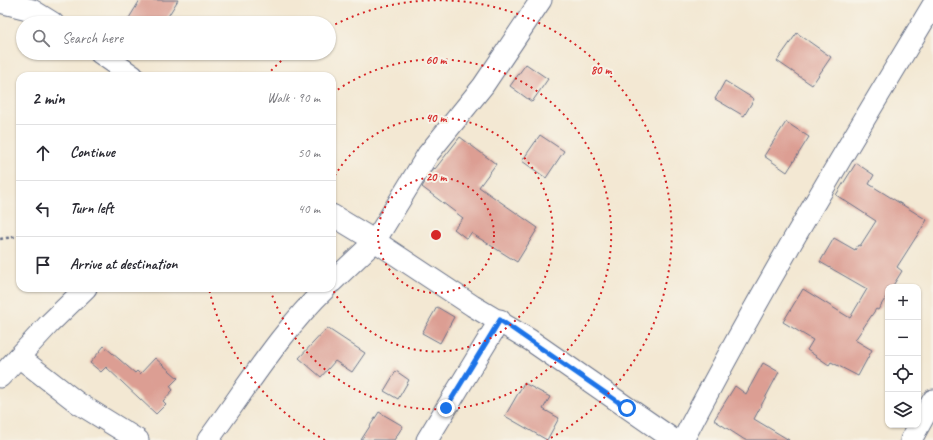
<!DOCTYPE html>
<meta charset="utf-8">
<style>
:root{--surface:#fff;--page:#f2f2f3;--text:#2b2b33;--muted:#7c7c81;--line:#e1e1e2}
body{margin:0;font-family:Caveat,sans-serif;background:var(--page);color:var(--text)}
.controls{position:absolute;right:12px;bottom:12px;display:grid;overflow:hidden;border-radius:8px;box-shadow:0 1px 3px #0004}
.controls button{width:36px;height:36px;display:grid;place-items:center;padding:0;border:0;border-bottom:1px solid var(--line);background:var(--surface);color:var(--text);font:20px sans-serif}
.stop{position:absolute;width:12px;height:12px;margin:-9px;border:3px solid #1a73e8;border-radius:50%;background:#fff}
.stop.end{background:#1a73e8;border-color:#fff;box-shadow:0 1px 4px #0008}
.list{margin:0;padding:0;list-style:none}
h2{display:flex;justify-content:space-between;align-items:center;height:52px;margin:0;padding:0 16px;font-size:17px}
h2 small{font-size:13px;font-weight:400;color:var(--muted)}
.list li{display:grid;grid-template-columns:26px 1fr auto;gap:12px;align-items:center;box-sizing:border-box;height:56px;padding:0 16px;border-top:1px solid var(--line)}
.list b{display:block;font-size:15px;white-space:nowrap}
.list em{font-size:13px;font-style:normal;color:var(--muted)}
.icon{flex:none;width:22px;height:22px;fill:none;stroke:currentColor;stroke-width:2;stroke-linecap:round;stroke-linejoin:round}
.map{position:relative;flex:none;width:933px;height:440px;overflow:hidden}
.search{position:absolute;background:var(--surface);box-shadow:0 1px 3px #0004;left:16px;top:16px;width:320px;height:44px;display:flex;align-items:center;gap:10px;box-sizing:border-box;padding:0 14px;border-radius:22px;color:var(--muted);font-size:15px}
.panel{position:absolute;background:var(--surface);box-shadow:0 1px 3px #0004;left:16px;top:72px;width:320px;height:220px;border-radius:12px}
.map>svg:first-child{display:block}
.building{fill:#dc9e93}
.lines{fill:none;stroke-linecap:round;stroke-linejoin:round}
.street-casing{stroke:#677087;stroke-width:23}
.path{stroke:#677087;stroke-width:2.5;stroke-dasharray:3 3;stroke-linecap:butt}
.street{stroke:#fff;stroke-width:21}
.route{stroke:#1a73e8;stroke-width:5}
.ring{fill:none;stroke:#d62828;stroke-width:2;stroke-dasharray:2 4}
.centre{fill:#d62828;stroke:#f7f3e8;stroke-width:2}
.ring-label{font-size:12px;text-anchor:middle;font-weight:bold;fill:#d62828;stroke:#f7f3e8;stroke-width:4;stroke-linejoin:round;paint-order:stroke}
</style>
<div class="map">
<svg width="933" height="440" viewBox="0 0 933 440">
<rect width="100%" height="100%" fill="#f7f3e8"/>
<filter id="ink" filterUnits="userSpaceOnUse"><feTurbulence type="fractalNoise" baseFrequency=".025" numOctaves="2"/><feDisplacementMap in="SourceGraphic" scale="8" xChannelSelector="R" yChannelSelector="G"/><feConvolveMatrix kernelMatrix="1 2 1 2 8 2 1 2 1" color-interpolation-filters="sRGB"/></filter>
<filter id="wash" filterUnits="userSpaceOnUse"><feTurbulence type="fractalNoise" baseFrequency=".012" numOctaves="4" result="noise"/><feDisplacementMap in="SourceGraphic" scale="16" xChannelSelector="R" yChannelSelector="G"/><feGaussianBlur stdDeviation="0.9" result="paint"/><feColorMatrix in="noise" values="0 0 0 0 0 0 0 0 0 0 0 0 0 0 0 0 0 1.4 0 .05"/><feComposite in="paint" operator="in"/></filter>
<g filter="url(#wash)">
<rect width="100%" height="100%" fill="#f3e8d3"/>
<g id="blocks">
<g class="building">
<polygon points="140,0 178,0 164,23 126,23"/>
<polygon points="797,33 831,57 812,85 777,61"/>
<polygon points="526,64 548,79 532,102 510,86"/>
<polygon points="725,81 754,99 744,116 715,99"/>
<polygon points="786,122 809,137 787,172 764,156"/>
<polygon points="540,135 564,151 546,178 522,161"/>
<polygon points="460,137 496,164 479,187 538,228 517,262 471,233 467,239 454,229 463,218 422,187 434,168 435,169"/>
<polygon points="856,163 874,175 869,184 927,220 897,267 902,271 892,287 888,287 888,294 878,310 876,309 855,340 872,350 858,376 831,362 829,365 807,350 813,340 783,322 803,289 850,318 867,289 820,262 834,238 855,250 858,245 860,246 876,221 836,195"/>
<polygon points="437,307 454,317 440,343 422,333"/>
<polygon points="327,328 365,353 352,372 335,361 321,377 299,358"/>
<polygon points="104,346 135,373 137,371 140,374 155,358 178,378 170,386 173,390 163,401 166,404 156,414 106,367 101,372 90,363"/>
<polygon points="763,363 779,372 754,419 789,440 745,440 714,420 735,386 746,394"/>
<polygon points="396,371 409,380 398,399 384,391"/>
<polygon points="524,383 550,397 543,409 559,418 547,440 505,416"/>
<polygon points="379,412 403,426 394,440 361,440"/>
</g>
</g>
</g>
<g filter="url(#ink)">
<use href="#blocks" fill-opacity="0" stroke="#677087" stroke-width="1"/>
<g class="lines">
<g class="street-casing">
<g id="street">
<polyline points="0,2 32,10 53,23"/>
<polyline points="100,53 133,76"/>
<polyline points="332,215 375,241 473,306 530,340 674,440"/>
<polyline points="332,282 375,241 428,154 483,86 541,0"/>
<polyline points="19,357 78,403 138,440"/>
<polyline points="0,377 49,324 86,288"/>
<path d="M208 440C245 390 281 331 326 288"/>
<polyline points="427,440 500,320"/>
<path d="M683 440C760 291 847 148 933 5"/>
<polyline points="911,440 933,400"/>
</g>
</g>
<polyline class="path" points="0,239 20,236"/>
<use href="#street" class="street"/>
</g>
</g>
<g class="lines" filter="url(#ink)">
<polyline class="route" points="446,408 500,320 627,408"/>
</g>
<g class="ring">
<circle cx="436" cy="235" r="58"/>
<path d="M332 181A117 117 0 1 1 332 288"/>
<path d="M333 93A175 175 0 1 1 270 289"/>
<path d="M325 440A233 233 0 0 1 209 289M267 75A233 233 0 0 1 289 54M330 27A233 233 0 0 1 547 440"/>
</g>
<circle cx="436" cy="235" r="6" class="centre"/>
<g class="ring-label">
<text x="436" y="64">60 m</text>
<text x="601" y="74">80 m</text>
<text x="436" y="122">40 m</text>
<text x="436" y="181">20 m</text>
</g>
</svg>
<div class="controls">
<button>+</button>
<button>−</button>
<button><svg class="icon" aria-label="locate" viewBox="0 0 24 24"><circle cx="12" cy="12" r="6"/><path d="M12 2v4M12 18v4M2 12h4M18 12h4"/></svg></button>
<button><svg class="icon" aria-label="layers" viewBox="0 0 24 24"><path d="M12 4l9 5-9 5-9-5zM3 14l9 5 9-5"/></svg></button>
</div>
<div class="stop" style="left:627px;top:408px"></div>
<div class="stop end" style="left:446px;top:408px"></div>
<div class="search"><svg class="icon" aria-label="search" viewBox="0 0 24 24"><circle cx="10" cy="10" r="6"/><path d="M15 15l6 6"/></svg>Search here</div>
<section class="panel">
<h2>2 min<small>Walk · 90 m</small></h2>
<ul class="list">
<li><svg class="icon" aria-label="ahead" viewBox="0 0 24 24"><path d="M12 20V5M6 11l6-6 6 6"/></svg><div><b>Continue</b></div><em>50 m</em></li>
<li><svg class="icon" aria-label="left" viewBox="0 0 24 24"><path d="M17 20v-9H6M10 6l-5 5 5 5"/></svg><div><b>Turn left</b></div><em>40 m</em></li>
<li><svg class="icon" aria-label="arrive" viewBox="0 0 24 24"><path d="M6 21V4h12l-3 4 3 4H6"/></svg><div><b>Arrive at destination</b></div></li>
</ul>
</section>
</div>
